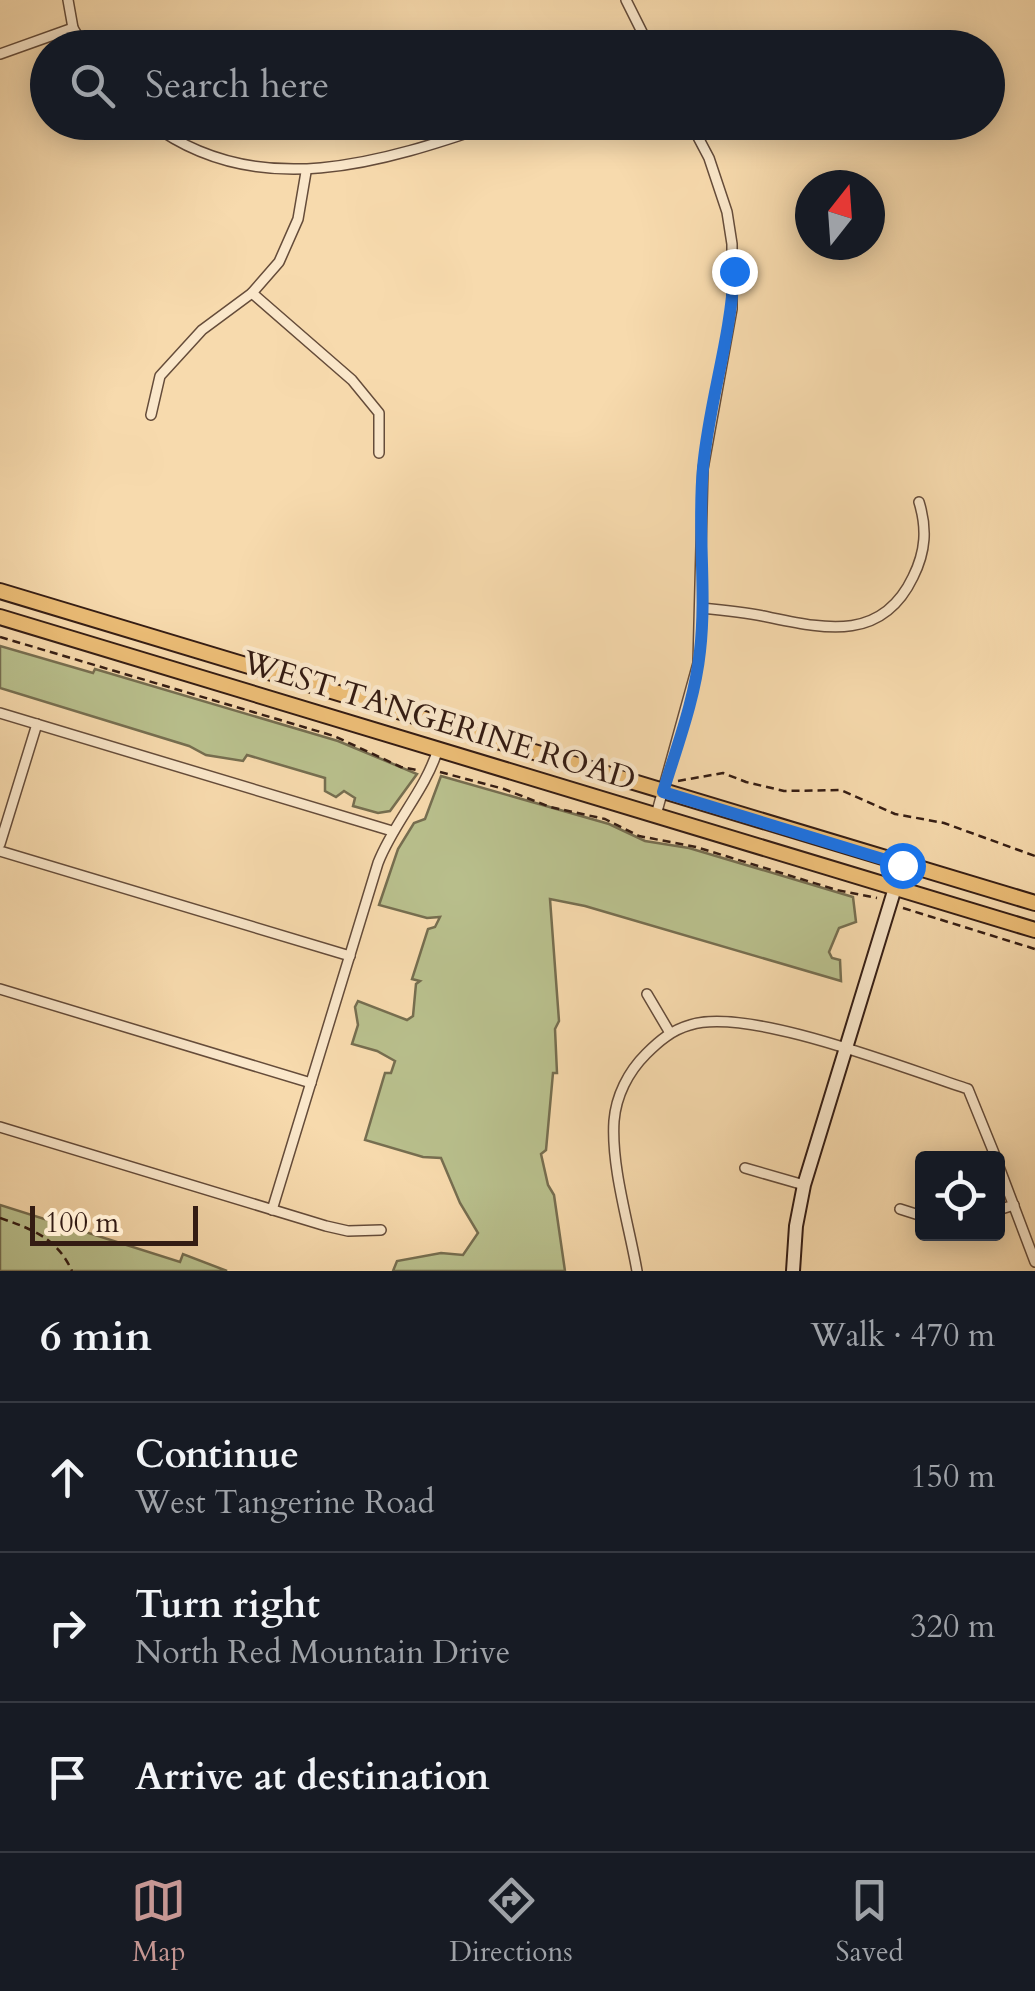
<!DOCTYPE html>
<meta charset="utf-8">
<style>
:root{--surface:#171b24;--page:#20242c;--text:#f1f3f6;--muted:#9ea1a6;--line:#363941;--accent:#c59692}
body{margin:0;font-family:Cardo,serif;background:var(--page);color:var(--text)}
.controls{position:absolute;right:30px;bottom:30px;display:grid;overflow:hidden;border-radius:10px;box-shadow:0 5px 25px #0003}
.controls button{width:90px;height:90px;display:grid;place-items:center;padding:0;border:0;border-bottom:2px solid var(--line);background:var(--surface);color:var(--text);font:50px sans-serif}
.compass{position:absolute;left:795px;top:170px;width:90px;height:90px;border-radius:50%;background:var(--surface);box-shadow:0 5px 25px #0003;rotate:17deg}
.scale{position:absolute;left:30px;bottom:25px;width:168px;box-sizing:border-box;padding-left:10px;border:5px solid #341c13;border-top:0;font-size:28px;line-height:35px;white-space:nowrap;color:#341c13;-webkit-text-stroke:8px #fae7ca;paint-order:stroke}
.stop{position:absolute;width:30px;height:30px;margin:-22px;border:8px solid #1a73e8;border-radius:50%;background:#fff}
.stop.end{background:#1a73e8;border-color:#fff;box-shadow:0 2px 10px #0008}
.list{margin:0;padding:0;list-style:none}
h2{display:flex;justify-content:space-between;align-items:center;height:130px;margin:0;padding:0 40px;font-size:42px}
h2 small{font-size:32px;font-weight:400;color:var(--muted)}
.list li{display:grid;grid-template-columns:65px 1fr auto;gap:30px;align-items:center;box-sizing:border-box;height:150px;padding:0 40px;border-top:2px solid var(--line)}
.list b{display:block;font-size:38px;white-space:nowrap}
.list p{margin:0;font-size:32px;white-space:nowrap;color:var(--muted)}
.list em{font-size:32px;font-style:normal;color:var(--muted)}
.icon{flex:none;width:55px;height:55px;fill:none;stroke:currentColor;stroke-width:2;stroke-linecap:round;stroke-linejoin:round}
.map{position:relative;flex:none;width:1035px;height:1271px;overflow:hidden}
.search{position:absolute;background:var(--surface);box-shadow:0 5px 25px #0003;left:30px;right:30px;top:30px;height:110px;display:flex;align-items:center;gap:25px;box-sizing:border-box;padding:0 35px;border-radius:55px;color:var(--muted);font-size:38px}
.sheet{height:580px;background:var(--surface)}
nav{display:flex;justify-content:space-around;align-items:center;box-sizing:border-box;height:140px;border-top:2px solid var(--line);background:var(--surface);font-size:28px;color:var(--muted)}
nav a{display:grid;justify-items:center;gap:5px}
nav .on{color:var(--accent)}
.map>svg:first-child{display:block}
.green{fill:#b9c08d;stroke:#766e50;stroke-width:2.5}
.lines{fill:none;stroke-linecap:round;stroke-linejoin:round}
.street-casing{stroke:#654c3a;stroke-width:12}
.secondary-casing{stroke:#341c13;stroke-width:16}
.primary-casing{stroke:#341c13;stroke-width:18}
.path{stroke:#341c13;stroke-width:2.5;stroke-dasharray:8 5;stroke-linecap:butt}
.street{stroke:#fae7ca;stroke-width:9}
.secondary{stroke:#fae7ca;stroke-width:12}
.primary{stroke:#ecbd76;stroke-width:14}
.route{stroke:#1a73e8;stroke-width:12}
.labels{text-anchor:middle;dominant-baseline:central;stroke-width:9;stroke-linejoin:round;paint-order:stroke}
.street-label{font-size:32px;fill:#341c13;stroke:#fae7ca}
</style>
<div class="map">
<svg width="1035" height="1271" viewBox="0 0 1035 1271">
<rect width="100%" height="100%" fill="#f7daad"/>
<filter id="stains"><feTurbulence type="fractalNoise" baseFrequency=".002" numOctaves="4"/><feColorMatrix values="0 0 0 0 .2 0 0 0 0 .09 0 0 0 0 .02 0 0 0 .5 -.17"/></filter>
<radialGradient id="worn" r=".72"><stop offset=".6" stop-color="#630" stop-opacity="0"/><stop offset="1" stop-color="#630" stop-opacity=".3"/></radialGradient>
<g class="green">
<polygon points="0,646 93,673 95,669 338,741 417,774 390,811 378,813 353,806 355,798 344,791 336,797 325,791 325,778 247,755 243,761 206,755 189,746 0,688"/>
<polygon points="441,776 609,824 645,841 689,848 853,897 856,922 839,928 829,952 832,958 840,960 841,981 585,906 550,899 559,1021 555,1029 557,1073 553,1073 546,1150 541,1154 548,1185 554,1195 565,1271 393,1271 397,1261 441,1253 463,1255 478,1233 460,1203 441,1158 423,1157 365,1140 385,1073 391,1073 395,1061 377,1051 352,1044 358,1025 355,1007 358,1001 407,1020 413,1016 416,984 420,981 412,979 428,929 435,927 440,917 427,918 379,905 398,849 414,823 425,819"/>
<polygon points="0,1205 180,1262 183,1254 227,1271 0,1271"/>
</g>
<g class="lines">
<g class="street-casing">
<g id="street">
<polyline points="68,0 73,28 85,48"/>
<polyline points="626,0 650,48"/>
<polyline points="0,54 73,28"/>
<path d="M149 122C258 205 385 161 500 122"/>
<polyline points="252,293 352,380 379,413 379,453"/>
<polyline points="151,415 160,376 202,330 252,293 279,262 298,219 306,172"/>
<path d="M701 608C722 610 743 612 763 616 822 628 881 644 913 577 926 551 927 528 919 502"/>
<polyline points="0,713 392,831"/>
<polyline points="656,815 698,663 703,469 732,309 732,244 727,212 709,158 690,122"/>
<polyline points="0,844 37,724"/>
<polyline points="0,851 350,956"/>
<polyline points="0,989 311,1083"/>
<polyline points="647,994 670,1033"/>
<polyline points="0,1127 326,1226 348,1231 381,1230"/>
<polyline points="998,1164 1035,1262"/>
<polyline points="745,1168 804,1185"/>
<polyline points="900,1209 922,1216"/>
<path d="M272 1210 378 863C394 822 425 791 438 749"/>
<polyline points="998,1210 1014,1205"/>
<path d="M637 1271C629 1225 611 1167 614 1121 616 1096 628 1072 646 1054 659 1041 672 1030 690 1025 748 1006 906 1069 968 1089L996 1158"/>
</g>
</g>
<g class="secondary-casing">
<polyline id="secondary" points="793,1271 796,1226 804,1185 902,865"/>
</g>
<g class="primary-casing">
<g id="primary">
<polyline points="0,591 1035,903"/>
<polyline points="0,617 1035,930"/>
</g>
</g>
<g class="path">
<polyline points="0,637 334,736 401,767 417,770"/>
<polyline points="440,772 504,789 550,807 605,819 639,836 696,847 837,890 877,898"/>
<polyline points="678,781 723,773 746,782 784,791 841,790 895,814 944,823 1035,856"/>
<polyline points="903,908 1035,949"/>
<path d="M0 1218C32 1229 57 1238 72 1271"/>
</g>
<use href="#street" class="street"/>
<use href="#secondary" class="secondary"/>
<use href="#primary" class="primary"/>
</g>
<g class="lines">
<path class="route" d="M734 271C731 339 709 401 703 468 697 529 707 591 700 651 695 699 677 746 663 792L902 865"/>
</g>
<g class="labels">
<g class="street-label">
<text transform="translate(439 721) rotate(17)">WEST TANGERINE ROAD</text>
</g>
</g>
<rect width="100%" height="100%" filter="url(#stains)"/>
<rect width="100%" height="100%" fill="url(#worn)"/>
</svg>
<div class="controls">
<button><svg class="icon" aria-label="locate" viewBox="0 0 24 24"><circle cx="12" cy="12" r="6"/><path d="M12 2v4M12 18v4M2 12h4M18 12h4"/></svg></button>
</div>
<svg class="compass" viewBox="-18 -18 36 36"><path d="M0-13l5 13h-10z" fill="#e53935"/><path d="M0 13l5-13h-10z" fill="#9ea1a6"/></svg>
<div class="scale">100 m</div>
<div class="stop" style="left:902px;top:865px"></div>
<div class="stop end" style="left:734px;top:271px"></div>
<div class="search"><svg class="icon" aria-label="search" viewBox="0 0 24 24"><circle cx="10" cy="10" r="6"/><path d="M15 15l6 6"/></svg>Search here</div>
</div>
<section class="sheet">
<h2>6 min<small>Walk · 470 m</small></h2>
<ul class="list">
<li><svg class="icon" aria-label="ahead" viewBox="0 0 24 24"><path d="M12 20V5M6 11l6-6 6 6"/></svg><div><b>Continue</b><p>West Tangerine Road</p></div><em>150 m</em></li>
<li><svg class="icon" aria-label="right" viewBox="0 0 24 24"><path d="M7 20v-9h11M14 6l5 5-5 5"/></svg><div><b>Turn right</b><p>North Red Mountain Drive</p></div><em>320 m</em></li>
<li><svg class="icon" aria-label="arrive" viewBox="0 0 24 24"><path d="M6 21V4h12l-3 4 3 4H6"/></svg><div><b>Arrive at destination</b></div></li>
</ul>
</section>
<nav>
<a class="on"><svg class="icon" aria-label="map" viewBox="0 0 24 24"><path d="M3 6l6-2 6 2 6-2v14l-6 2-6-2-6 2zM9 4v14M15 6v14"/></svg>Map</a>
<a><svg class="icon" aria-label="directions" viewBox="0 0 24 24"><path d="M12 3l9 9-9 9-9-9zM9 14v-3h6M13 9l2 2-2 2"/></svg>Directions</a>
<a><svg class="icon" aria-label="saved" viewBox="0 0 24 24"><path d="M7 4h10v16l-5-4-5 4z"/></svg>Saved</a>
</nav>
